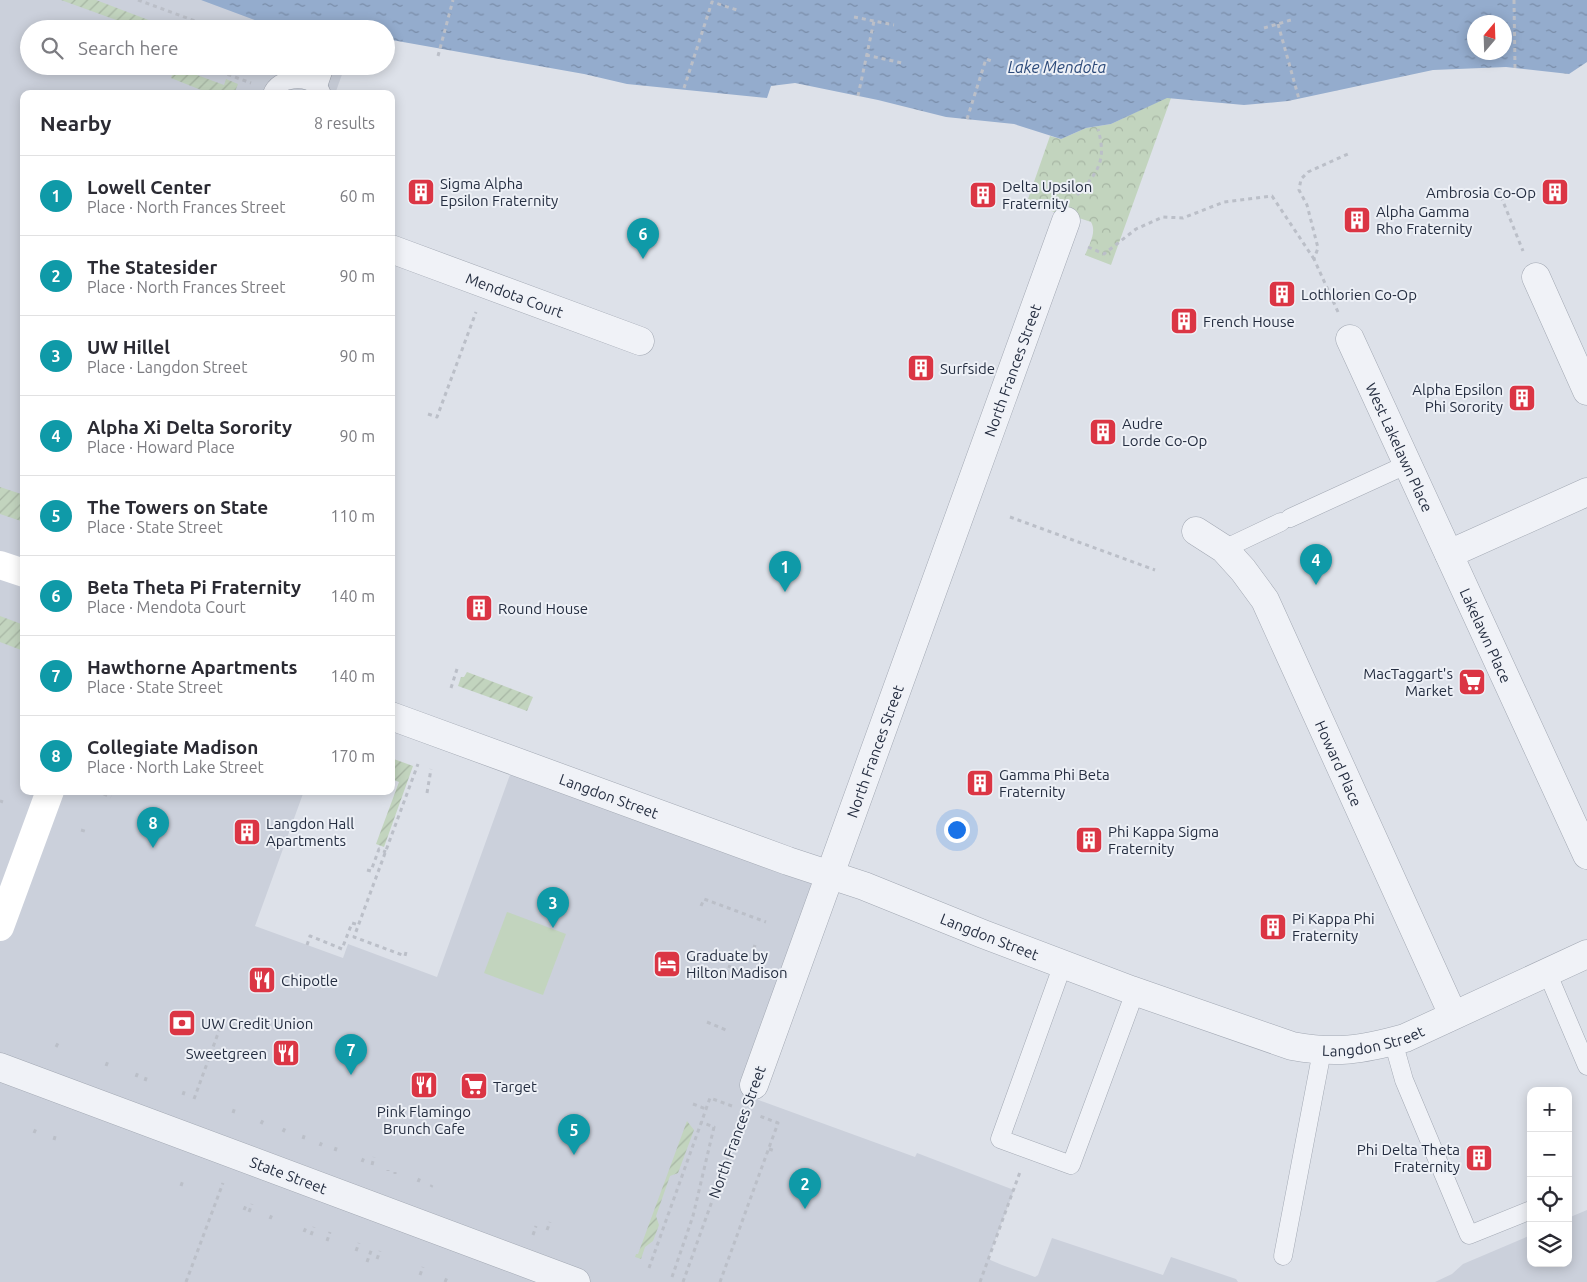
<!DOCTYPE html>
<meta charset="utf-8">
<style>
:root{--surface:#fff;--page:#f7f7f7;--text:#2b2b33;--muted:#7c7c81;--line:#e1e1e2;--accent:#1a73e8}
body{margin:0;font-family:Ubuntu,sans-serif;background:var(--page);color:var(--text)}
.controls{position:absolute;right:15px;bottom:15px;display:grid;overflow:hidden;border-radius:10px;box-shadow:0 2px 12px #0003}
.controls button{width:45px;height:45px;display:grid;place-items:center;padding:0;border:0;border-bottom:1px solid var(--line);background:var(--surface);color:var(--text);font:25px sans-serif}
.compass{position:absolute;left:1467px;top:15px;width:45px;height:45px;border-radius:50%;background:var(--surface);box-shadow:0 2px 12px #0003;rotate:19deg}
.you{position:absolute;left:956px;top:829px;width:18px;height:18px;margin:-12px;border:4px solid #fff;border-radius:50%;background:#1a73e8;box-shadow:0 0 0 8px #1a73e833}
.badge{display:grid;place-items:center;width:32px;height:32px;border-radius:50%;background:var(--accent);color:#fff;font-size:16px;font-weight:700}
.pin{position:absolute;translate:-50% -41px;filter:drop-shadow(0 1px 2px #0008)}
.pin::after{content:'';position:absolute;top:26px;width:18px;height:15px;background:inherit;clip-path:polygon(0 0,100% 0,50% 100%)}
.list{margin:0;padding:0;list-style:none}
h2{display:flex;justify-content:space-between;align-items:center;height:65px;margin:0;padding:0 20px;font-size:21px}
h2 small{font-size:16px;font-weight:400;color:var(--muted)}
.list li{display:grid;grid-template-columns:32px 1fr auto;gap:15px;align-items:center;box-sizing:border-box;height:80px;padding:0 20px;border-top:1px solid var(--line)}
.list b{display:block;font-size:19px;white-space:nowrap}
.list p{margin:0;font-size:16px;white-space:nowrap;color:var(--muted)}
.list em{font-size:16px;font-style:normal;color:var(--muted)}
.icon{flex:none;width:28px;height:28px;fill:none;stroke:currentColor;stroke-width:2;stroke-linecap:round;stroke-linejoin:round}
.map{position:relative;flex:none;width:1587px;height:1282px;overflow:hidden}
.search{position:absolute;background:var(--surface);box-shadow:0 2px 12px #0003;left:20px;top:20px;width:375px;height:55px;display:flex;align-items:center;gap:12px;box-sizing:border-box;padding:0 18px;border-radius:28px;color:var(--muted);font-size:19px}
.panel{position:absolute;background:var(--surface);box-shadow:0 2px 12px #0003;left:20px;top:90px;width:375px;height:705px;border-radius:10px}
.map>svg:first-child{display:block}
.built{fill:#cbd0db}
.park{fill:url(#park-crowns)}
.garden{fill:url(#garden-furrows)}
.pitch{fill:#c2d4be}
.water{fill:url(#water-ripples);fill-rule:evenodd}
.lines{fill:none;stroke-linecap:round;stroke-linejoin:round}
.lane-casing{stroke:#a2a8b3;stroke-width:19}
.street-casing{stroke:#a2a8b3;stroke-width:29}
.path{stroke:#bbbfc8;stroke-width:3;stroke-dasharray:4 4;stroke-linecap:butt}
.lane{stroke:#f0f2f7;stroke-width:18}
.street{stroke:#f0f2f7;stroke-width:28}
.secondary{stroke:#fff;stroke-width:28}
.labels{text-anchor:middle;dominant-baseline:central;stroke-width:4;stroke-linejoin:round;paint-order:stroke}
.poi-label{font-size:15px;fill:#252e41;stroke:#edf0f6;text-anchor:start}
.street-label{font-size:15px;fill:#252e41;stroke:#edf0f6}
.water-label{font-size:16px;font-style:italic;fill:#2b4979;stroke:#edf0f6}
</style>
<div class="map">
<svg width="1587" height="1282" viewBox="0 0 1587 1282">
<defs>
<pattern id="park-crowns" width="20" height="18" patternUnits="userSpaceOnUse" patternTransform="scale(1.25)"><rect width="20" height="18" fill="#c2d4be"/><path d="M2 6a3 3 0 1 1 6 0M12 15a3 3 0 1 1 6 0" fill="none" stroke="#a7b6a4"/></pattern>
<pattern id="garden-furrows" width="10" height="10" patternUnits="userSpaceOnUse" patternTransform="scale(1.25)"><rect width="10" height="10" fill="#c2d4be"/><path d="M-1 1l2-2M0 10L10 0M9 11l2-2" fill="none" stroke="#a7b6a4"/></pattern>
<pattern id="water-ripples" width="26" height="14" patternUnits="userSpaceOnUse" patternTransform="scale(1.25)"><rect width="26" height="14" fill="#94accd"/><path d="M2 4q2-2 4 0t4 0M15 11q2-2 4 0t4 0" fill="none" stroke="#798ca8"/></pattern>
</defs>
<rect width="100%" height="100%" fill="#dde1e9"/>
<g class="built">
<polygon points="0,0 360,0 358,29 29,29 29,66 345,66 335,94 24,94 24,791 304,791 255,926 343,958 348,944 437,977 515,761 829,875 750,1097 915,1157 917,1153 1014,1190 988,1259 1002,1265 1035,1277 1038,1275 1052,1238 1163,1275 1171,1257 1236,1279 1238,1282 0,1282"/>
<polygon points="1587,1210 1587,1282 1435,1282 1452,1274 1463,1264 1531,1235 1531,1263 1568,1263 1568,1218"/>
</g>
<path class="park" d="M1167 97 1171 98 1111 265 1085 255C1089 245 1097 232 1091 222L1061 212 1057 213 1027 202 1050 136 1061 139 1086 128 1111 124Z"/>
<g class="garden">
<polygon points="61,0 96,0 172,29 141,29"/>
<polygon points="175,66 178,66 178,68 224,85 226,79 238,84 234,94 211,94 171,78"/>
<polygon points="0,487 24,495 24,522 0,514"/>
<polygon points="0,616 24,625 24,655 20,654 21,650 0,642"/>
<polygon points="467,672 533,697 527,711 458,686 461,677 464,677"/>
<polygon points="391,758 413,766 384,847 376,844 399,782 391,779"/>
<polygon points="687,1121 694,1130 678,1173 670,1176 656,1216 659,1225 653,1241 645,1247 641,1259 635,1257 636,1254 638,1254"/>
</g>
<polygon class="pitch" points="507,912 566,934 543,995 484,973"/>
<path class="water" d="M201 0H1587V62L1569 74 1506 67 1433 70 1288 101 1244 105 1167 98 1111 124 1086 128 1061 139 1014 124 946 117 878 100 795 83 771 86 767 98 627 84 584 74 386 39V29H315L316 25 290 20 287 29H279ZM1474 22H1504V52H1474Z"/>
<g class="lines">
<g class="lane-casing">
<g id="lane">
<polyline points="318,86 325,66"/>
<path d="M272 94C278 77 306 75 318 87 320 89 321 91 322 94"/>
<polyline points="1290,518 1408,464"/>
<polyline points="1224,549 1281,522"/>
<polyline points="1063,964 1000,1139 1071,1165 1135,992"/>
<polyline points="1547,972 1587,1066"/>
<polyline points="1393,1041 1404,1080 1469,1235 1531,1210"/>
<polyline points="1283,1256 1322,1051"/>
</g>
</g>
<g class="street-casing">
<g id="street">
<path id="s1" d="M391 249 640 341"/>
<polyline points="1536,277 1587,391"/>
<path id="s2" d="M1350 339 1587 855"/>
<path id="s3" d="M1196 531 1224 549 1243 570 1265 600 1453 1015"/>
<polyline points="1449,554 1587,492"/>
<path id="s4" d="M391 716 788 861 864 886 983 934 1131 990 1292 1046C1337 1054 1361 1050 1405 1038L1587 954"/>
<path id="s5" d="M0 1067 576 1282"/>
<path id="s6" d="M754 1085 1066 221"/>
</g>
</g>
<g class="path">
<polyline points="138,0 217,29"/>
<polyline points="1514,0 1515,68"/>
<polyline points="854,17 894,25"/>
<polyline points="1278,24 1299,99"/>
<polyline points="1264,28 1291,20"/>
<polyline points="304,29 304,27"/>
<polyline points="866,55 902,63"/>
<polyline points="438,56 453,0"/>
<polyline points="205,66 251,83"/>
<polyline points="684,88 712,2 737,10"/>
<polyline points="858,96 874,21"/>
<polyline points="967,119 986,59 994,62"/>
<polyline points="1498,189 1523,251"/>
<path d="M1077 195C1098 172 1107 161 1098 129"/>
<polyline points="1088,247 1104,254 1136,229 1163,217 1183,218 1224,202 1272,196 1314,259"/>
<polyline points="1338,312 1314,259 1318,248 1307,205 1299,190 1301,179 1308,172 1350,153"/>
<polyline points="428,414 437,417 476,312"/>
<polyline points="1010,517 1155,570"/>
<polyline points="451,688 457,669"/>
<polyline points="96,791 111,797"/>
<polyline points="427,793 431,769"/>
<polyline points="0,801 3,802"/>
<polyline points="81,830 88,832"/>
<polyline points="367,870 371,871 379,849 386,852"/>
<polyline points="701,906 704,899 766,922"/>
<polyline points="307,945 310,936 342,949 352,923 359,925"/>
<polyline points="753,946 756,947"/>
<polyline points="406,952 405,956 354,937 418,764"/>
<polyline points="728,966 746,973"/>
<polyline points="707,1022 726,1030"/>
<polyline points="56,1047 58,1043"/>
<polyline points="106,1066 108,1061"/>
<polyline points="136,1077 138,1072"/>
<polyline points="145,1081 147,1075"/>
<polyline points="183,1095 185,1089"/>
<polyline points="194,1099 224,1017"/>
<polyline points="693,1104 706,1109"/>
<polyline points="233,1113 235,1107"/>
<polyline points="261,1124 264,1118"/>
<polyline points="283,1132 286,1126"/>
<polyline points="34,1133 37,1126"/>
<polyline points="303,1139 305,1133"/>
<polyline points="54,1140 56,1133"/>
<polyline points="320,1146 323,1139"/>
<polyline points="769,1149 775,1151"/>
<polyline points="335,1151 337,1145"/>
<polyline points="362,1162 365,1155"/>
<polyline points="372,1165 374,1157"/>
<polyline points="388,1171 388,1170"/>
<polyline points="395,1174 395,1172"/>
<polyline points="418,1182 421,1175"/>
<polyline points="181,1186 183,1180"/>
<polyline points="431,1187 432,1185"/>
<polyline points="244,1210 247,1203"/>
<polyline points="249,1212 252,1204"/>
<polyline points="270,1219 273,1212"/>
<polyline points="547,1230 550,1222"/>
<polyline points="304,1232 307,1225"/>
<polyline points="311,1235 314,1227"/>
<polyline points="533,1235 536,1226"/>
<polyline points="327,1241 330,1232"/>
<polyline points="356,1251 359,1243"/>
<polyline points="377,1259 380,1251"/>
<polyline points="367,1262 372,1248"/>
<polyline points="649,1268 710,1098 732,1106"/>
<polyline points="420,1275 423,1267"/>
<polyline points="672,1277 693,1216 714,1127 701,1122"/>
<polyline points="186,1282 223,1183"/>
<polyline points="445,1282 448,1275"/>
<polyline points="683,1282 744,1112"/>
<polyline points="720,1282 778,1123 757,1115"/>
<polyline points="980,1282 1020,1172"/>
</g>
<use href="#lane" class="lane"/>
<use href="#street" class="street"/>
<g class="secondary">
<polyline points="0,565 24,573"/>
<polyline points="0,927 50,791"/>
</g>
</g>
<defs>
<g id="building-square" transform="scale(1.4375)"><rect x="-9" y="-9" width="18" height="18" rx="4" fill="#db3544" stroke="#edf0f6"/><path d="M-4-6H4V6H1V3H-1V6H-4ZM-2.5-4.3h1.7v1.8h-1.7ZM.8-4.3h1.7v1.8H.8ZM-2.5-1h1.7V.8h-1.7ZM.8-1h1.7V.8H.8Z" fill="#fff"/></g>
<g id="supermarket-square" transform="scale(1.4375)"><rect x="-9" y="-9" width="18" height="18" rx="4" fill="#db3544" stroke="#edf0f6"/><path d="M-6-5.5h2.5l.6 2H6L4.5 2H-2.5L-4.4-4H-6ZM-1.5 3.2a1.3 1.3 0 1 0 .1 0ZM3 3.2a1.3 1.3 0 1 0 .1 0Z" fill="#fff"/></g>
<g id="hotel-square" transform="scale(1.4375)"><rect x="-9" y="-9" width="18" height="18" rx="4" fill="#db3544" stroke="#edf0f6"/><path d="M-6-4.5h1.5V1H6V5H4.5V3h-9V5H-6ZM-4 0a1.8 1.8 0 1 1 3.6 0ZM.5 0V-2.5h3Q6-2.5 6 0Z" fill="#fff"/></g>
<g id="restaurant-square" transform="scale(1.4375)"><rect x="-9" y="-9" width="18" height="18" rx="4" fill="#db3544" stroke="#edf0f6"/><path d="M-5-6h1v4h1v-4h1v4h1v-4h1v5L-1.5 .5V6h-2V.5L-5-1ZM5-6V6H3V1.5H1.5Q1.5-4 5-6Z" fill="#fff"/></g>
<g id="bank-square" transform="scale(1.4375)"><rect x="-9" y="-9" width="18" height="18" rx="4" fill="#db3544" stroke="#edf0f6"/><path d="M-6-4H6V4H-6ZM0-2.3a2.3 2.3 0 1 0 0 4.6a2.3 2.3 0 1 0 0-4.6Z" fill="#fff"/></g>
</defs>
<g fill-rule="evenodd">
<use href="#building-square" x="421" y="192"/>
<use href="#building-square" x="1555" y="192"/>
<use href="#building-square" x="983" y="195"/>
<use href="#building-square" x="1357" y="220"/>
<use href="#building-square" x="1282" y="294"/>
<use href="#building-square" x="1184" y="321"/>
<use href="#building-square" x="921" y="368"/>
<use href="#building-square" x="1522" y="398"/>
<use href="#building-square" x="1103" y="432"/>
<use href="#building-square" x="479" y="608"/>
<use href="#supermarket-square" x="1472" y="682"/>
<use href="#building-square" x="980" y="783"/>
<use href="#building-square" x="247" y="832"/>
<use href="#building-square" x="1089" y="840"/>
<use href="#building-square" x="1273" y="927"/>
<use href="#hotel-square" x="667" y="964"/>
<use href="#restaurant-square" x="262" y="980"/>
<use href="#bank-square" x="182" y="1023"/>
<use href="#restaurant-square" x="286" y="1053"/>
<use href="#restaurant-square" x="424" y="1085"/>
<use href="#supermarket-square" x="474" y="1086"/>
<use href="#building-square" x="1479" y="1158"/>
</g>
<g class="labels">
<g class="poi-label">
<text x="440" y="183">Sigma Alpha<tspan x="440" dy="17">Epsilon Fraternity</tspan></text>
<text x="1002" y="186">Delta Upsilon<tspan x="1002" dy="17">Fraternity</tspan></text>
<text x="1536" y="192" text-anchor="end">Ambrosia Co-Op</text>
<text x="1376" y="211">Alpha Gamma<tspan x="1376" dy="17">Rho Fraternity</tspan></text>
<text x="1301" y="294">Lothlorien Co-Op</text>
<text x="1203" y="321">French House</text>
<text x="940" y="368">Surfside</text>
<text x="1503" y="389" text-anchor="end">Alpha Epsilon<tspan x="1503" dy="17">Phi Sorority</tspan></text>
<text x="1122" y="423">Audre<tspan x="1122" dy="17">Lorde Co-Op</tspan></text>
<text x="498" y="608">Round House</text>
<text x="1453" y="673" text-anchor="end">MacTaggart's<tspan x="1453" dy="17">Market</tspan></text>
<text x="999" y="774">Gamma Phi Beta<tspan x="999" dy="17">Fraternity</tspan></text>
<text x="266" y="823">Langdon Hall<tspan x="266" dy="17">Apartments</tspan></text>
<text x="1108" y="831">Phi Kappa Sigma<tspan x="1108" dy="17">Fraternity</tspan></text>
<text x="1292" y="918">Pi Kappa Phi<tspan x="1292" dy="17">Fraternity</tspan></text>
<text x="686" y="955">Graduate by<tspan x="686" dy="17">Hilton Madison</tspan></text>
<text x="281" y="980">Chipotle</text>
<text x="201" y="1023">UW Credit Union</text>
<text x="267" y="1053" text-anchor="end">Sweetgreen</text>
<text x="493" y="1086">Target</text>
<text x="424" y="1111" text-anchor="middle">Pink Flamingo<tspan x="424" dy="17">Brunch Cafe</tspan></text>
<text x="1460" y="1149" text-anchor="end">Phi Delta Theta<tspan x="1460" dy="17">Fraternity</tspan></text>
</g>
<g class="street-label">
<text stroke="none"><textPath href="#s1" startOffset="132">Mendota Court</textPath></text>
<text stroke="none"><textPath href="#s6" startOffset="760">North Frances Street</textPath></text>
<text stroke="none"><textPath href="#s2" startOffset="119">West Lakelawn Place</textPath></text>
<text stroke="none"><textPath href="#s2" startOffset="326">Lakelawn Place</textPath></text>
<text stroke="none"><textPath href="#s6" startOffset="355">North Frances Street</textPath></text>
<text stroke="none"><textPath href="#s3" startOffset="278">Howard Place</textPath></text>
<text stroke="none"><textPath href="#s4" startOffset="232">Langdon Street</textPath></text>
<text stroke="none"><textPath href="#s4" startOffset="638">Langdon Street</textPath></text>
<text stroke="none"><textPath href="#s4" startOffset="1042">Langdon Street</textPath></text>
<text transform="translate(737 1132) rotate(-70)">North Frances Street</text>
<text stroke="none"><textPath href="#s5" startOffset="308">State Street</textPath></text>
</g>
<g class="water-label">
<text x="1057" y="67">Lake Mendota</text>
</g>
</g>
</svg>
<div class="controls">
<button>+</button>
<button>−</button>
<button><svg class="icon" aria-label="locate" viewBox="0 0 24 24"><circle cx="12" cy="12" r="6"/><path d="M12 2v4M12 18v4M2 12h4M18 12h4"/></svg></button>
<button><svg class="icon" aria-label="layers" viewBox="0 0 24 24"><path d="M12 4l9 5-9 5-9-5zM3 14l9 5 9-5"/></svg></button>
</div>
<svg class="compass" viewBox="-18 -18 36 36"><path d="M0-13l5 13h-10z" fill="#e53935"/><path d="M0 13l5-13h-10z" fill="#7c7c81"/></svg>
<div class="you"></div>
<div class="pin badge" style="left:785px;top:592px;background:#0f9aa8">1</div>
<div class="pin badge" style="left:805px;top:1209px;background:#0f9aa8">2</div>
<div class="pin badge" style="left:553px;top:928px;background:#0f9aa8">3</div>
<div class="pin badge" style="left:1316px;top:585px;background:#0f9aa8">4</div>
<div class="pin badge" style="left:574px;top:1155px;background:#0f9aa8">5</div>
<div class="pin badge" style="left:643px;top:259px;background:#0f9aa8">6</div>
<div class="pin badge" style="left:351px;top:1075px;background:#0f9aa8">7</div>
<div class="pin badge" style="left:153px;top:848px;background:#0f9aa8">8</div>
<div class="search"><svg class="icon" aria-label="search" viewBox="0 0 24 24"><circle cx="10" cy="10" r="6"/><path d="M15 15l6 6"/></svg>Search here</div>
<section class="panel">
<h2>Nearby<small>8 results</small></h2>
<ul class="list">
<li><span class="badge" style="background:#0f9aa8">1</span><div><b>Lowell Center</b><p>Place · North Frances Street</p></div><em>60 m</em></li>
<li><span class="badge" style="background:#0f9aa8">2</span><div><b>The Statesider</b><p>Place · North Frances Street</p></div><em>90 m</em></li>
<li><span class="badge" style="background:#0f9aa8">3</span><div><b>UW Hillel</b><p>Place · Langdon Street</p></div><em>90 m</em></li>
<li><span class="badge" style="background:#0f9aa8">4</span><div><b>Alpha Xi Delta Sorority</b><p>Place · Howard Place</p></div><em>90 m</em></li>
<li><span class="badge" style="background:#0f9aa8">5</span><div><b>The Towers on State</b><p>Place · State Street</p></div><em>110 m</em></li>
<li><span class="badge" style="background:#0f9aa8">6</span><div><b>Beta Theta Pi Fraternity</b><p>Place · Mendota Court</p></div><em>140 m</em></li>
<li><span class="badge" style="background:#0f9aa8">7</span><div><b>Hawthorne Apartments</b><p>Place · State Street</p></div><em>140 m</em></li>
<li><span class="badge" style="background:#0f9aa8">8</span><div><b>Collegiate Madison</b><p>Place · North Lake Street</p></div><em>170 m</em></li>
</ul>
</section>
</div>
